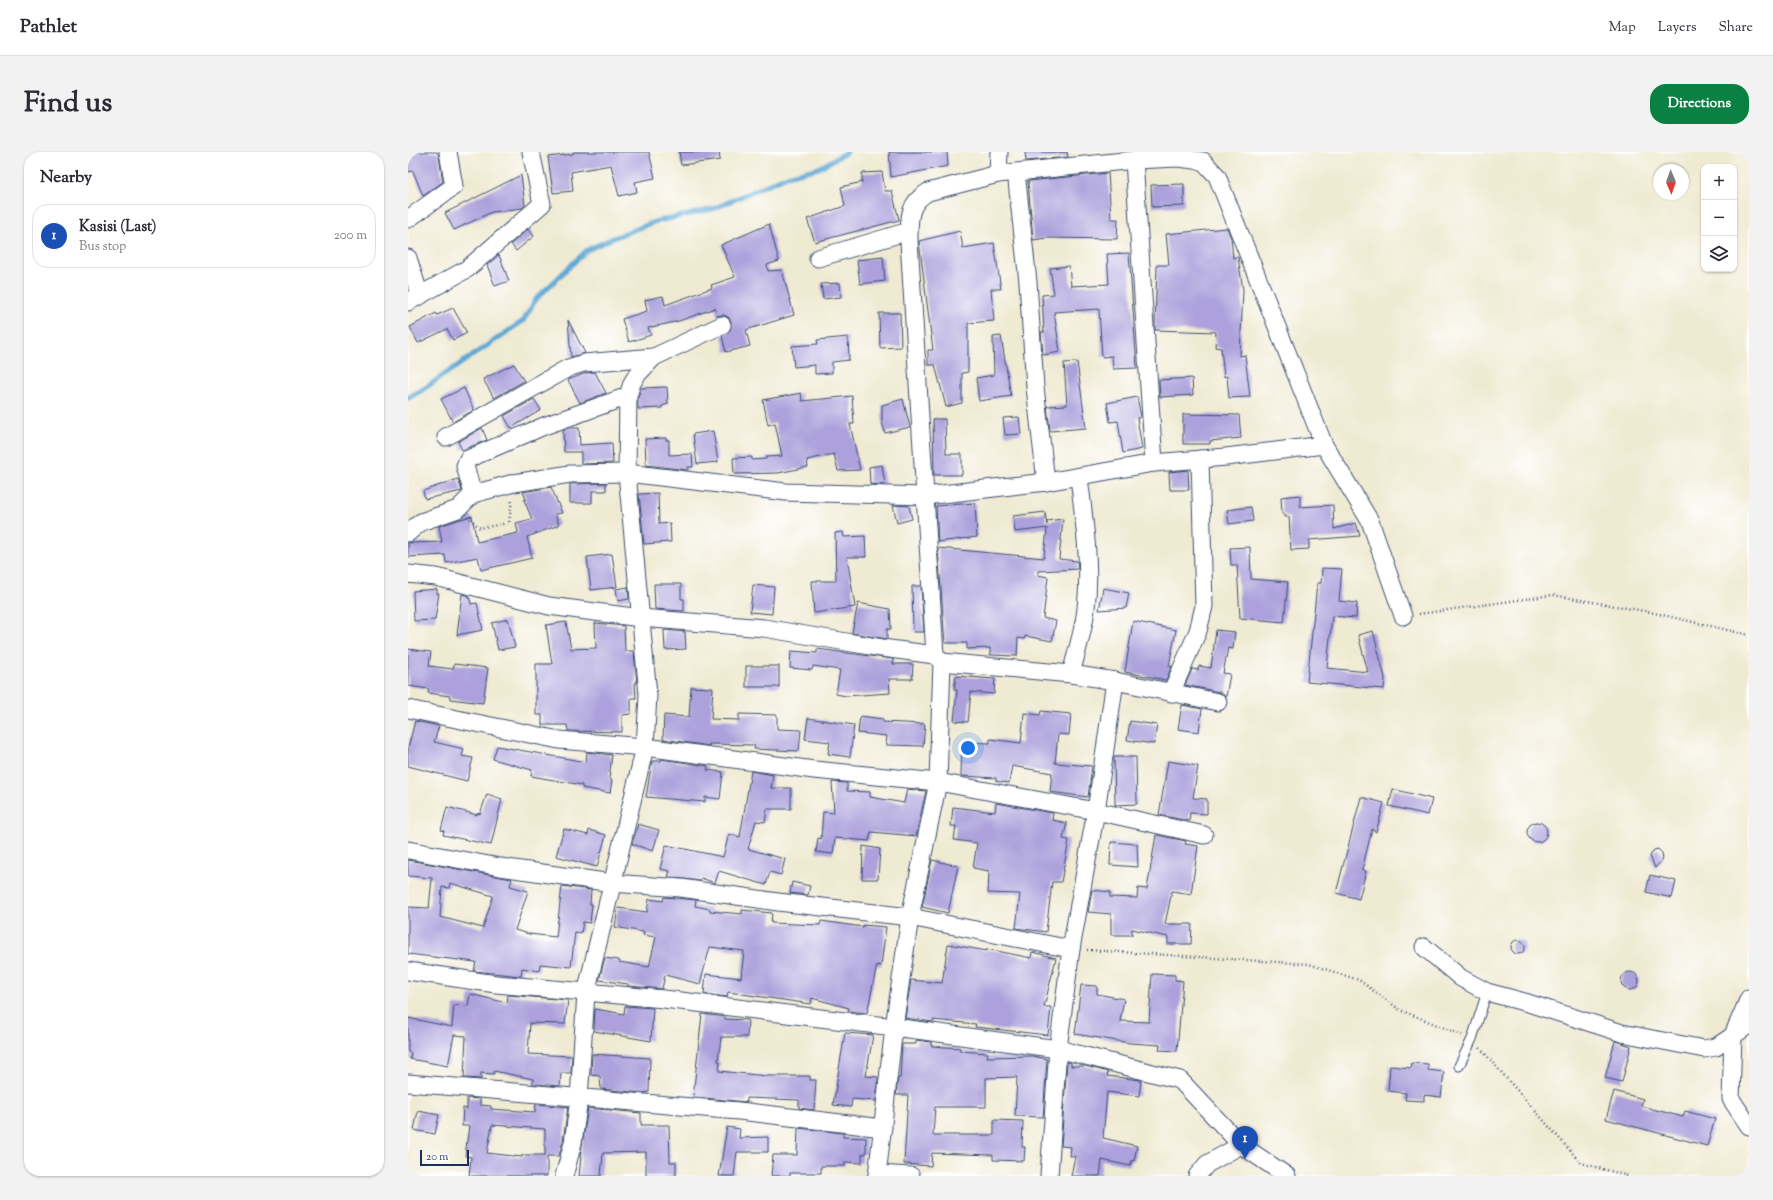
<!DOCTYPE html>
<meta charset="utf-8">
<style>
:root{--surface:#fff;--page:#f2f2f3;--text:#2b2b33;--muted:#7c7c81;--line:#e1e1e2;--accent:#0b8043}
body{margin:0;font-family:"Sorts Mill Goudy",serif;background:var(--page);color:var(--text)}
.controls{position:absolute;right:12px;top:12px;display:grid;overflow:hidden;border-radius:8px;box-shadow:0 1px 3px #0004}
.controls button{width:36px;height:36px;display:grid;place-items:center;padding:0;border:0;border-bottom:1px solid var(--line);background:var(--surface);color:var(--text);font:20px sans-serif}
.compass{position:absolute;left:1245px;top:12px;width:36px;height:36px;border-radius:50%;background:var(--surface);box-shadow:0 1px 3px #0004;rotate:178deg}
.scale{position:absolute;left:12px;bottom:10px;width:49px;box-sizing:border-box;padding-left:4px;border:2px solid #1b2f5e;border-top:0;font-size:11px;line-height:14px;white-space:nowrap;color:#1b2f5e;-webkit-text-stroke:3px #fff;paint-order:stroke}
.you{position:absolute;left:560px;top:596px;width:14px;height:14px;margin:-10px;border:3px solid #fff;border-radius:50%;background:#1a73e8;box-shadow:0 0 0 6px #1a73e833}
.badge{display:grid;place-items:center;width:26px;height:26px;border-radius:50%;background:var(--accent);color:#fff;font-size:13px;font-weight:700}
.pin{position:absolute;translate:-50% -33px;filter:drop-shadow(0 1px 2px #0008)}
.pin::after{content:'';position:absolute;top:21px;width:14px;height:12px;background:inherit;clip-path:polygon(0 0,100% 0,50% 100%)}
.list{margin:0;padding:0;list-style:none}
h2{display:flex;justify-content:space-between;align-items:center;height:52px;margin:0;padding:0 16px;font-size:17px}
h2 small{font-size:13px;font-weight:400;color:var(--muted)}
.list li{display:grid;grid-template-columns:26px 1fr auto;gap:12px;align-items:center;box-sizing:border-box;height:64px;margin:0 8px 8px;padding:0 8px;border:1px solid var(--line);border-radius:16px}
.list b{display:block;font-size:15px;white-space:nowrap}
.list p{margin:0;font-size:13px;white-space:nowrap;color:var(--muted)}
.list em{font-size:13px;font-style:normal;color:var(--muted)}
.icon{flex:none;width:22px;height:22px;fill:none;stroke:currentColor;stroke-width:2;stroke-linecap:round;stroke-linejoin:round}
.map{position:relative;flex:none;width:1341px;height:1024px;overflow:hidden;border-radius:16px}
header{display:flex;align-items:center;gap:24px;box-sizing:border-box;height:56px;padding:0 20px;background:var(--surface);border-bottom:1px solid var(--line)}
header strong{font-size:19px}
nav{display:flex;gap:22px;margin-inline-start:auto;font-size:14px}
.intro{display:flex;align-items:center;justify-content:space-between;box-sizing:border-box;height:96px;padding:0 24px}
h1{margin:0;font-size:28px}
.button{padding:10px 18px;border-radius:16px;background:var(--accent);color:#fff;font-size:14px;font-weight:700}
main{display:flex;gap:24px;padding:0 24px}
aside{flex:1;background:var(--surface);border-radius:16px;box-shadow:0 1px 3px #0004}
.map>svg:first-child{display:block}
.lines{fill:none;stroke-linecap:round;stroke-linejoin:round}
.stream{stroke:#5ca7d4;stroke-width:5}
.building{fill:#aca1dc;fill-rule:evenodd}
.service-casing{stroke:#3b4b6f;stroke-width:11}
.minor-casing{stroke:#3b4b6f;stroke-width:19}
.path{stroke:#3b4b6f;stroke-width:2.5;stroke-dasharray:1 3;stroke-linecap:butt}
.service{stroke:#fff;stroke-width:9}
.minor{stroke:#fff;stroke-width:17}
</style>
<header>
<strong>Pathlet</strong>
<nav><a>Map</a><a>Layers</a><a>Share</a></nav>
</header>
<div class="intro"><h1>Find us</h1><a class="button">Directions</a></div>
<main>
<aside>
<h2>Nearby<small></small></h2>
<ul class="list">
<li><span class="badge" style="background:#1a4fb4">1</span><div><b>Kasisi (Last)</b><p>Bus stop</p></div><em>200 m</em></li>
</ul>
</aside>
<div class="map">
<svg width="1341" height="1024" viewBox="0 0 1341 1024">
<rect width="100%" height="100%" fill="#fff"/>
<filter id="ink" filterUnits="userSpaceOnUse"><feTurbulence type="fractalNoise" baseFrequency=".025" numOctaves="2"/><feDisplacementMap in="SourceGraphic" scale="8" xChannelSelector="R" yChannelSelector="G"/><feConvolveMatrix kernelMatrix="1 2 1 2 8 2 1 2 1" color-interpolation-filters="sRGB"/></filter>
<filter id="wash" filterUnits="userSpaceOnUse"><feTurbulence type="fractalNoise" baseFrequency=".012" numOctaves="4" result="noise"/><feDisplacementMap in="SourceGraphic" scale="16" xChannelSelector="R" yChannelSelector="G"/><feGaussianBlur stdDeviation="0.9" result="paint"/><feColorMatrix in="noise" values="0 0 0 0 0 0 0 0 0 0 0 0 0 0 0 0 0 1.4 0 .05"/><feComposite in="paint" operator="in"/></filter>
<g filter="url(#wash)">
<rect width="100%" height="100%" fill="#efead2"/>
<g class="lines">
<polyline class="stream" points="0,246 14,238 115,169 128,147 179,98 205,86 246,70 305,57 379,24 411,16 439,0"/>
</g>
<g id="blocks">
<g class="building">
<polygon points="0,0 29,0 31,4 35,30 15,44 5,19 0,20"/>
<polygon points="165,0 241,0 247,26 227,30 229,40 211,44 203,13 163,20 165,39 145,41 140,5 165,2"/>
<polygon points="271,0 311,0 312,8 273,13"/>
<polygon points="481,0 539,0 540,14 483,25"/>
<polygon points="617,0 659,0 660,5 618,9"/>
<polygon points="474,20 477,39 484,39 491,68 407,90 399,67 437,54 433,35 454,30 454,21"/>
<polygon points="700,21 703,67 710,67 709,87 639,86 625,88 620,29"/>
<polygon points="113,23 117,53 114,56 84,60 46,78 37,61"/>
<polygon points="776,32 776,54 744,55 743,33"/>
<polygon points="361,72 371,109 359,113 360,119 374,118 386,163 338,178 342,194 318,200 314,184 322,178 323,169 320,165 315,163 309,164 307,156 271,169 240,176 243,183 221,190 214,167 239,159 237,148 255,144 257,153 304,136 303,133 327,125 313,93"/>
<polygon points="819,76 823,86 825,106 830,105 835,138 832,204 837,203 842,245 821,246 819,224 816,225 813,196 807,195 808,180 747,178 747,174 749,113 761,113 758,82"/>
<polygon points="120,77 126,84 108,99 103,92"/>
<polygon points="552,79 555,96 586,91 593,137 583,137 586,169 560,171 560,220 554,221 554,251 538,255 527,213 520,213 520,198 525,198 511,89"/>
<polygon points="721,101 729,216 705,217 704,204 694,205 691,157 646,160 652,200 635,203 633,180 636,180 634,143 646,142 642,116 661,114 663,134 701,132 699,102"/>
<polygon points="91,103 101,129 87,134 79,113"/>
<polygon points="475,105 477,129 452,132 449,108"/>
<polygon points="432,131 433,145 415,147 413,132"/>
<polygon points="45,156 59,181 45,188 39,177 10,191 2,175 28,161 29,163"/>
<polygon points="471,161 492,161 493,195 472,196"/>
<polygon points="160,168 177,201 163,205"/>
<polygon points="593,184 603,244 571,249 568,226 586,223 585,185"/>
<polygon points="440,185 441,208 424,210 424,221 407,222 407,213 386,215 384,194 410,192 409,188"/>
<polygon points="669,210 678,276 642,279 639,254 659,253 656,211"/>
<polygon points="106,212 116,229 86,246 75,227"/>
<polygon points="187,220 198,241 172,251 160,228 178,221"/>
<polygon points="784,226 785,243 752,245 751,228"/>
<polygon points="259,235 260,252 254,254 254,256 230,257 230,246 233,236"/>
<polygon points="56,236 66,258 45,270 33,247"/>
<polygon points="393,241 394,249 444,244 446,272 442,272 452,318 430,319 426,302 399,308 400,315 370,321 326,322 325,306 344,305 344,308 358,307 358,305 374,304 367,271 360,273 355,248"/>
<polygon points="729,245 733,265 729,266 734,297 715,301 710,269 702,270 699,251"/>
<polygon points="126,247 133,258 103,276 96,264"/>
<polygon points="495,247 502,275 477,281 474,270 474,253"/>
<polygon points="775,262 831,263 833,286 802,289 802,292 775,292"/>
<polygon points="611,265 613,282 597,283 595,266"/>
<polygon points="525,267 537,267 538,302 554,302 554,323 526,323"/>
<polygon points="74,276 79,288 54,298 50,290"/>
<polygon points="160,276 171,276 172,293 204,291 205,311 173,312 173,300 156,300 155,278"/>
<polygon points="305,279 310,310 289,312 285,282"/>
<polygon points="258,286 258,288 261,288 261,303 284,302 285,315 280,315 280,318 238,313 237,287"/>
<polygon points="474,313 477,333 462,332 461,315"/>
<polygon points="780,318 781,338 762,338 761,320"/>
<polygon points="50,327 54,339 17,347 15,339"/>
<polygon points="198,331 198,339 184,339 184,351 162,351 162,332"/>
<polygon points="143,335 154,361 147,362 151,373 119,385 124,406 73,418 70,405 38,411 37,403 0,405 0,391 34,390 31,374 53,367 64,364 69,390 110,381 108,371 124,367 116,348 118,347 115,340"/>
<polygon points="250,341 251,372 262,371 263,390 236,392 231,342"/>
<polygon points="892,343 892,355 925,353 926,377 948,371 952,384 901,388 901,397 883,398 881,365 877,365 877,362 874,362 873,345"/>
<polygon points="567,351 569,385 530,390 528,354"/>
<polygon points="485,353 501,354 504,367 489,371"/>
<polygon points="843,355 845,369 821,372 819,358"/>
<polygon points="637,360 639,373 639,369 655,367 651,407 669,409 670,417 630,419 630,423 640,425 635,466 648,469 644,489 617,484 617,487 610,486 609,504 582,503 582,496 559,497 559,491 537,491 530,396 636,406 639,376 607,380 605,364"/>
<polygon points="435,380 436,385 457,384 458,405 439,405 447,455 406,461 404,429 428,429 427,381"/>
<polygon points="842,395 843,427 880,430 876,470 832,466 829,413 823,413 822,396"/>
<polygon points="204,402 209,435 183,438 179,405"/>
<polygon points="914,416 934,417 931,449 949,451 948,466 924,464 919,516 960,520 950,483 965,479 977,526 976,537 899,530 909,431 913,431"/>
<polygon points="246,432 273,432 273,447 276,447 276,459 247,457"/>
<polygon points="345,433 366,435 364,462 342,460"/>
<polygon points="504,434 513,434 516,480 506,480 505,476"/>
<polygon points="220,435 221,447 210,449 208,437"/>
<polygon points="695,436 721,441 718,456 691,458"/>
<polygon points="29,437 29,442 31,441 27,468 6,469 5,439"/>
<polygon points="54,442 61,444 63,452 69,451 75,478 49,483"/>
<polygon points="450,451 482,457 483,477 479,477 479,487 444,481"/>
<polygon points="100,467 107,495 90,498 84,471"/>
<polygon points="725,469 768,478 761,514 764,514 758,528 717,520"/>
<polygon points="158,470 163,497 188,496 187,471 216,474 217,499 226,499 229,531 227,531 228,546 223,546 223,562 214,563 214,580 160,579 159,573 134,573 134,563 128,563 128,512 144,512 138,473"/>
<polygon points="256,478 277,480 278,497 257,498"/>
<polygon points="808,478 827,480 825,497 820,496 815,521 822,522 818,545 812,540 777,533 784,517 790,518 791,514 803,516"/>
<polygon points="0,497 23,500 21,514 45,517 46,512 80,516 75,551 42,547 42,544 20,541 21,537 0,534"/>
<polygon points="409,497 485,507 485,512 505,512 504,527 481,527 482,541 438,544 428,542 432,518 405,514 404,518 382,516 383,499 409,501"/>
<rect x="338" y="514" width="33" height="21"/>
<polygon points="548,524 587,527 586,542 563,540 560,570 546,569 549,538 546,538"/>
<polygon points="283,535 305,536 303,567 331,568 331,562 369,563 369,577 393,578 391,599 346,597 347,593 301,592 301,594 255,587 256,563 281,565"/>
<polygon points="774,553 794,557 791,580 770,577"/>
<polygon points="633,559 663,562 661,583 650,582 647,611 684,614 680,645 642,640 644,621 604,614 601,631 588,629 588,626 553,624 554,590 582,591 582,587 613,591 616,561 632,563"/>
<polygon points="452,564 475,567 475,570 517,572 515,594 478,593 479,584 450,581"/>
<polygon points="400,566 446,573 442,605 420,602 422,590 397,587"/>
<polygon points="7,569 31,574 26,590 56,597 54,604 65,606 59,629 0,614 0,596"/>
<polygon points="722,569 749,573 746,592 719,588"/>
<polygon points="89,594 178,610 179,600 204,603 201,627 204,628 202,641 174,636 174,633 123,624 124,618 85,607"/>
<polygon points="706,605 728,605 729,652 707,653"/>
<polygon points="253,607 300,614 299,618 315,620 312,647 297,645 297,650 238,645 244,609 253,609"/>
<polygon points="760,609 790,614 785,646 799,647 799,662 782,661 781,669 751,663"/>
<polygon points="343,619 365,623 363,636 383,636 383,657 359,657 357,670 348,669 340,697 377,707 373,723 362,720 358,733 311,719 307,731 293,726 292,729 260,725 262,719 252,717 258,693 315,705 321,682 332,685"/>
<polygon points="424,630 439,631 439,639 462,640 462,645 496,651 499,637 518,639 508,684 463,680 461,689 427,686 425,702 408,700 410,686 413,687 415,660 426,661"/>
<polygon points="985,637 1024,647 1020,663 981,654"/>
<polygon points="79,642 94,647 83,693 35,683 36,679 33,678 39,655 69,663 70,661 72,662"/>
<polygon points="953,645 976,651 968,680 964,677 954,718 958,719 951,747 928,741"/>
<polygon points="588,651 645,661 644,668 659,671 655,687 661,688 653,730 644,730 638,780 608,776 612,742 580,741 581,719 565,716 569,691 546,688 548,674 543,674 545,655 587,660"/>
<circle cx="1129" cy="680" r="10"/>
<polygon points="230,672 251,678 245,699 224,692"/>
<polygon points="156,677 180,683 181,678 198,683 189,715 148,704"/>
<polygon points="748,683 778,689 777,692 790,694 783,742 764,739 757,772 784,772 783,792 760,792 760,785 724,777 724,783 703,783 703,762 680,760 684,738 702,740 702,745 729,746 730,736 739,737"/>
<polygon points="703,690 729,692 730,715 702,713"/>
<polygon points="455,694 472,697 470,727 454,727"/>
<polygon points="1250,697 1254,701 1255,707 1247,716 1242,704 1246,698"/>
<path d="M0 708 104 727 102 734 120 739 107 778 121 782 148 785 154 734 183 738 182 752H184L182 771 175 770 173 781 167 780 163 815 132 812 131 819 114 816 113 824 66 819 68 810 0 802V755L21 756 24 726 0 724ZM42 731 85 744 75 776 32 765 34 735 41 736Z"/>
<polygon points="524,708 550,714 540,761 514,755"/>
<polygon points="1242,723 1268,729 1264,746 1238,740"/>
<polygon points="384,730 402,734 400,743 382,741"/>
<polygon points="256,745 288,748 287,754 302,757 302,759 334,762 334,758 364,761 363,771 412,773 413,769 455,775 455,773 478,775 473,814 469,813 459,861 440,859 441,856 404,846 403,852 320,840 319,845 296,842 298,822 333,826 336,799 302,795 292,832 257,823 254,837 220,834 220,832 191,828 197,806 211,808 211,810 241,815 248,785 235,783 236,780 207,775 210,756 239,760 241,747 255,749"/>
<circle cx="1110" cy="795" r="7"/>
<polygon points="540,792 579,799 579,797 623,806 624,800 648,806 636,855 643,855 640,883 567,875 568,872 525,868 525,870 497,866 503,828 534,831"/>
<circle cx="1222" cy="829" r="9"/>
<polygon points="744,822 767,823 767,828 775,829 769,899 751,898 752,893 722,891 667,882 673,833 689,834 689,842 716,847 712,869 741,870"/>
<polygon points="62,842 99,851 100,843 160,848 157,872 122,871 120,902 164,904 163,921 153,921 152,934 125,932 125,927 86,919 86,922 73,921 73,927 56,926 58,884 46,883 40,914 2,907 3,901 0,900 0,866 44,875 46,853 60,854"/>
<polygon points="217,854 245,856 243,889 186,879 187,857 216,862"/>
<polygon points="294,862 317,865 317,867 340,868 339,885 313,885 310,909 312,910 311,919 358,924 402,924 402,928 408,928 406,958 391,956 391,948 339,946 339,950 285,945"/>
<polygon points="437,881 465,883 458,924 470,925 468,949 444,947 443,955 425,953"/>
<polygon points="508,888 523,890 523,894 552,896 552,899 580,901 579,905 624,904 639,907 635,965 607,964 609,925 578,926 578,955 527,955 525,983 586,983 586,968 615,969 614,995 617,995 616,1009 585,1008 585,1003 524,1001 523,1014 496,1012 500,943 488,943 490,926 492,926 494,892 508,892"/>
<polygon points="1207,889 1223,894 1214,930 1197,926"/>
<polygon points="184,902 242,906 241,940 233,941 193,937 192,924 183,923"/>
<polygon points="659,910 663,911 663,914 678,914 700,920 699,924 733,928 731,944 699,940 695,986 729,994 726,1009 724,1008 722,1014 694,1008 692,1024 663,1024 667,1004 662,1004 663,995 653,994"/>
<polygon points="1004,911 1020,912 1020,918 1036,920 1033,945 1016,943 1016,949 997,948 998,941 980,939 982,914 1003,916"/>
<polygon points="1206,939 1235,947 1233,954 1275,965 1277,959 1307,967 1299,994 1198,967"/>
<path d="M59 946 72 947V953L83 954V957L127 960 128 952 160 955 155 989 151 1004H139V1024H61L63 1005 57 1004 61 974H54L55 956 59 957ZM84 973 137 977V1003H114V1005L79 1001Z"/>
<polygon points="180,956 233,961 233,973 261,973 262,1010 268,1010 268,1024 238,1024 238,1000 195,1001 193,1024 171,1024 173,1005 172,1005"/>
<polygon points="10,959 31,963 27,982 6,978"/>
<polygon points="319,975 332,977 331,986 360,985 360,1000 329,1000 326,1024 311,1024"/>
<polygon points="390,976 435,981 435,985 458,986 458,1002 454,1002 454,1011 437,1010 437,1014 413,1014 413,1021 382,1021 382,1024 363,1024 365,1003 389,1003"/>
</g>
</g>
</g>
<g filter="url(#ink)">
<use href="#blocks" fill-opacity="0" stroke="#3b4b6f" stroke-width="1"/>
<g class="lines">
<g class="service-casing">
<polyline id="service" points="1051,914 1064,887 1079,840"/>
</g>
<g class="minor-casing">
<g id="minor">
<polyline points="726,8 746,311"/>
<polyline points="608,20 620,130 627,235 638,330"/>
<polyline points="590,22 591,0"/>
<polyline points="0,67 46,34 40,0"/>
<polyline points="0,106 12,144"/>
<polyline points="410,106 501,79"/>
<polyline points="0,150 59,117 134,52 123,0"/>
<polyline points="38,285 160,216 176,211 246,205"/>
<polyline points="65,342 57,314 60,307 136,274 220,244"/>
<polyline points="0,381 13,370 50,357 65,342 106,331 162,322 219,321 378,340 517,344 638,330 746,311 818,305 916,293"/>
<polyline points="0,422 28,425 141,454 233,466 356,476 474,496 527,503 534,510 663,522 707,529 688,659 663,797 650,897 641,1024"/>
<path d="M527 503 501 89C501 68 500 51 520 40L590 22 726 8 770 6 795 9 809 24 916 293 962 369 995 464"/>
<path d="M663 522C668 501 676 478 678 456 683 413 676 368 671 325"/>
<polyline points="707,529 810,550"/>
<polyline points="763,541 790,479 796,454 792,307"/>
<polyline points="0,557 151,588 237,595 406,618 530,630 688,659 796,683"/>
<polyline points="0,698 92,715 204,731 273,736 370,750 502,765 663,797"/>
<polyline points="1016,795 1053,826 1079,840 1120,851 1214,881 1296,897 1308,895 1341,873"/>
<polyline points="0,819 88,832 256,847 486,875 650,897 772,928 833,993"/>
<polyline points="1341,846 1325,883 1323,947 1341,974"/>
<polyline points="0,931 331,959 475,976"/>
<polyline points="469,1022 503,1024"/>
<polyline points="156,1024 165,991 171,946 178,841 237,595 240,543 219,321 220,244 224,231 229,223 246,205 314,173"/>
<polyline points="469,1024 486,875 502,765 530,630 534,510"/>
<polyline points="789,1024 799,1012 833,993 879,1024"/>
</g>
</g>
<g class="path">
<polyline points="62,367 72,376 101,371 104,347"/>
<polyline points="1011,462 1145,443 1242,460 1341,483"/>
<polyline points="679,798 901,812 951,828 992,858 1054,883"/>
<polyline points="1072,896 1173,1011 1220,1024"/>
</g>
<use href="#service" class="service"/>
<use href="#minor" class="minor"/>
</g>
</g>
</svg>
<div class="controls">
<button>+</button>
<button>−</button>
<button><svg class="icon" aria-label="layers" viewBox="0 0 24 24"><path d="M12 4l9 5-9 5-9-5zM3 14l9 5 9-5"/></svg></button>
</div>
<svg class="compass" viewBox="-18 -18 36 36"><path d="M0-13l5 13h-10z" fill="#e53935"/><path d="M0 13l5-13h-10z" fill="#7c7c81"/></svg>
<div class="scale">20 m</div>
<div class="you"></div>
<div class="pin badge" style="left:837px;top:1007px;background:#1a4fb4">1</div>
</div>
</main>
